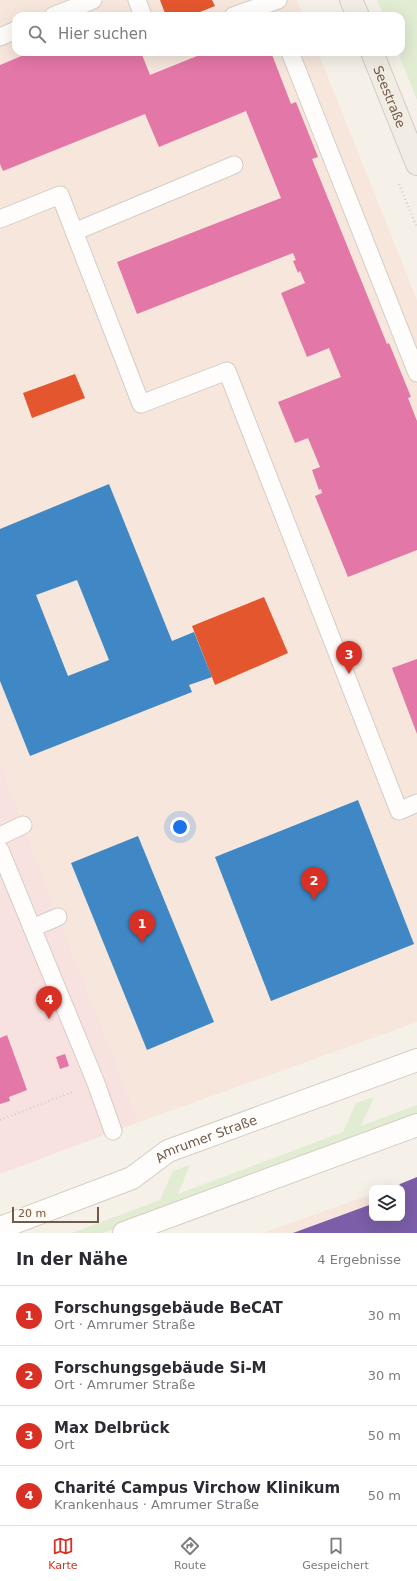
<!DOCTYPE html>
<html lang="de">
<meta charset="utf-8">
<style>
:root{--surface:#fff;--page:#f2f2f3;--text:#2b2b33;--muted:#7c7c81;--line:#e1e1e2;--accent:#d93025}
body{margin:0;font-family:"DejaVu Sans",sans-serif;background:var(--page);color:var(--text)}
.controls{position:absolute;right:12px;bottom:12px;display:grid;overflow:hidden;border-radius:8px;box-shadow:0 4px 16px #0002}
.controls button{width:36px;height:36px;display:grid;place-items:center;padding:0;border:0;border-bottom:1px solid var(--line);background:var(--surface);color:var(--text);font:20px sans-serif}
.scale{position:absolute;left:12px;bottom:10px;width:87px;box-sizing:border-box;padding-left:4px;border:2px solid #725949;border-top:0;font-size:11px;line-height:14px;white-space:nowrap;color:#725949;-webkit-text-stroke:3px #fff6e8;paint-order:stroke}
.you{position:absolute;left:180px;top:827px;width:14px;height:14px;margin:-10px;border:3px solid #fff;border-radius:50%;background:#1a73e8;box-shadow:0 0 0 6px #1a73e833}
.badge{display:grid;place-items:center;width:26px;height:26px;border-radius:50%;background:var(--accent);color:#fff;font-size:13px;font-weight:700}
.pin{position:absolute;translate:-50% -33px;filter:drop-shadow(0 1px 2px #0008)}
.pin::after{content:'';position:absolute;top:21px;width:14px;height:12px;background:inherit;clip-path:polygon(0 0,100% 0,50% 100%)}
.list{margin:0;padding:0;list-style:none}
h2{display:flex;justify-content:space-between;align-items:center;height:52px;margin:0;padding:0 16px;font-size:17px}
h2 small{font-size:13px;font-weight:400;color:var(--muted)}
.list li{display:grid;grid-template-columns:26px 1fr auto;gap:12px;align-items:center;box-sizing:border-box;height:60px;padding:0 16px;border-top:1px solid var(--line)}
.list b{display:block;font-size:15px;white-space:nowrap}
.list p{margin:0;font-size:13px;white-space:nowrap;color:var(--muted)}
.list em{font-size:13px;font-style:normal;color:var(--muted)}
.icon{flex:none;width:22px;height:22px;fill:none;stroke:currentColor;stroke-width:2;stroke-linecap:round;stroke-linejoin:round}
.map{position:relative;flex:none;width:417px;height:1233px;overflow:hidden}
.search{position:absolute;background:var(--surface);box-shadow:0 4px 16px #0002;left:12px;right:12px;top:12px;height:44px;display:flex;align-items:center;gap:10px;box-sizing:border-box;padding:0 14px;border-radius:12px;color:var(--muted);font-size:15px}
.sheet{height:292px;background:var(--surface)}
nav{display:flex;justify-content:space-around;align-items:center;box-sizing:border-box;height:56px;border-top:1px solid var(--line);background:var(--surface);font-size:11px;color:var(--muted)}
nav a{display:grid;justify-items:center;gap:2px}
nav .on{color:var(--accent)}
.map>svg:first-child{display:block}
.commercial{fill:#f6e6db}
.medical{fill:#f7e2e0}
.green{fill:#e1ecd3}
.shops{fill:#e4572e}
.offices{fill:#7b5ea7}
.schools{fill:#3f88c5;fill-rule:evenodd}
.health{fill:#e377a8}
.lines{fill:none;stroke-linecap:round;stroke-linejoin:round}
.lane-casing{stroke:#d4cec6;stroke-width:19}
.secondary-casing{stroke:#d4cdc4;stroke-width:24}
.primary-casing{stroke:#d4ccc5;stroke-width:24}
.path{stroke:#d7cfc9;stroke-width:2.5;stroke-dasharray:1 3;stroke-linecap:butt}
.lane{stroke:#fefdfc;stroke-width:17}
.secondary{stroke:#fefdfc;stroke-width:22}
.primary{stroke:#f2ede4;stroke-width:22}
.labels{text-anchor:middle;dominant-baseline:central;stroke-width:4;stroke-linejoin:round;paint-order:stroke}
.street-label{font-size:13px;fill:#725949;stroke:#fff6e8}
</style>
<div class="map">
<svg width="417" height="1233" viewBox="0 0 417 1233">
<rect width="100%" height="100%" fill="#f5f1e8"/>
<g class="commercial">
<polygon points="0,0 297,0 303,16 16,16 16,52 318,52 417,300 417,1022 139,1122 58,917 0,763"/>
<polygon points="410,1180 417,1233 263,1233 372,1194 372,1218 402,1218 402,1188 388,1188"/>
</g>
<polygon class="medical" points="0,763 58,917 139,1122 0,1174"/>
<g class="green">
<polygon points="377,0 417,0 417,100 398,52 401,52 401,16 384,16"/>
<polygon points="374,1097 361,1126 417,1105 417,1117 103,1233 72,1233 160,1200 173,1171 190,1165 178,1194 343,1132 356,1103"/>
</g>
<g class="shops">
<polygon points="160,0 212,0 215,6 190,16 166,16"/>
<polygon points="75,374 85,398 32,418 23,393"/>
<polygon points="264,597 288,653 215,685 192,626"/>
</g>
<polygon class="offices" points="417,1177 417,1233 293,1233 372,1204 372,1218 402,1218 402,1188 398,1188 400,1184"/>
<g class="schools">
<path d="M109 484 172 641 194 632 212 677 189 685 192 692 30 756 0 681V529ZM77 580 109 660 68 676 36 595Z"/>
<polygon points="358,800 414,944 271,1001 215,857"/>
<polygon points="138,836 214,1022 147,1050 71,863"/>
</g>
<g class="health">
<polygon points="31,52 141,52 150,75 207,52 271,52 291,104 296,102 318,157 312,159 387,344 389,343 411,397 408,398 417,421 417,550 348,577 315,496 322,493 321,489 319,490 312,470 320,467 308,438 295,443 278,402 341,377 329,348 307,357 281,293 305,283 300,271 298,273 293,261 296,260 293,253 137,314 117,262 281,198 246,111 159,147 145,114 3,171 0,164 0,65"/>
<polygon points="417,659 417,734 392,668"/>
<polygon points="7,1035 27,1090 9,1097 10,1101 0,1104 0,1038"/>
<polygon points="65,1054 69,1066 60,1069 56,1057"/>
</g>
<g class="lines">
<g class="lane-casing">
<g id="lane">
<polyline points="137,0 143,16"/>
<polyline points="53,16 93,0"/>
<polyline points="233,16 278,0"/>
<polyline points="0,37 16,30"/>
<polyline points="290,52 417,373"/>
<polyline points="0,219 60,195 141,404 227,371 399,811 417,803"/>
<polyline points="74,232 234,165"/>
<polyline points="0,836 23,825"/>
<polyline points="0,850 96,1083 113,1131"/>
<polyline points="32,928 58,917"/>
</g>
</g>
<g class="secondary-casing">
<g id="secondary">
<path id="s1" d="M0 1228 132 1178 168 1151 417 1060"/>
<polyline points="124,1233 417,1125"/>
</g>
</g>
<g class="primary-casing">
<g id="primary">
<polyline points="351,0 358,16"/>
<path id="s2" d="M372 52 417 164"/>
</g>
</g>
<g class="path">
<polyline points="399,184 417,228"/>
<polyline points="0,1120 75,1091"/>
</g>
<use href="#lane" class="lane"/>
<use href="#secondary" class="secondary"/>
<use href="#primary" class="primary"/>
</g>
<g class="labels">
<g class="street-label">
<text stroke="none"><textPath href="#s2" startOffset="48">Seestraße</textPath></text>
<text stroke="none"><textPath href="#s1" startOffset="226">Amrumer Straße</textPath></text>
</g>
</g>
</svg>
<div class="controls">
<button><svg class="icon" aria-label="layers" viewBox="0 0 24 24"><path d="M12 4l9 5-9 5-9-5zM3 14l9 5 9-5"/></svg></button>
</div>
<div class="scale">20 m</div>
<div class="you"></div>
<div class="pin badge" style="left:142px;top:943px">1</div>
<div class="pin badge" style="left:314px;top:900px">2</div>
<div class="pin badge" style="left:349px;top:674px">3</div>
<div class="pin badge" style="left:49px;top:1019px">4</div>
<div class="search"><svg class="icon" aria-label="search" viewBox="0 0 24 24"><circle cx="10" cy="10" r="6"/><path d="M15 15l6 6"/></svg>Hier suchen</div>
</div>
<section class="sheet">
<h2>In der Nähe<small>4 Ergebnisse</small></h2>
<ul class="list">
<li><span class="badge">1</span><div><b>Forschungsgebäude BeCAT</b><p>Ort · Amrumer Straße</p></div><em>30 m</em></li>
<li><span class="badge">2</span><div><b>Forschungsgebäude Si-M</b><p>Ort · Amrumer Straße</p></div><em>30 m</em></li>
<li><span class="badge">3</span><div><b>Max Delbrück</b><p>Ort</p></div><em>50 m</em></li>
<li><span class="badge">4</span><div><b>Charité Campus Virchow Klinikum</b><p>Krankenhaus · Amrumer Straße</p></div><em>50 m</em></li>
</ul>
</section>
<nav>
<a class="on"><svg class="icon" aria-label="map" viewBox="0 0 24 24"><path d="M3 6l6-2 6 2 6-2v14l-6 2-6-2-6 2zM9 4v14M15 6v14"/></svg>Karte</a>
<a><svg class="icon" aria-label="directions" viewBox="0 0 24 24"><path d="M12 3l9 9-9 9-9-9zM9 14v-3h6M13 9l2 2-2 2"/></svg>Route</a>
<a><svg class="icon" aria-label="saved" viewBox="0 0 24 24"><path d="M7 4h10v16l-5-4-5 4z"/></svg>Gespeichert</a>
</nav>
